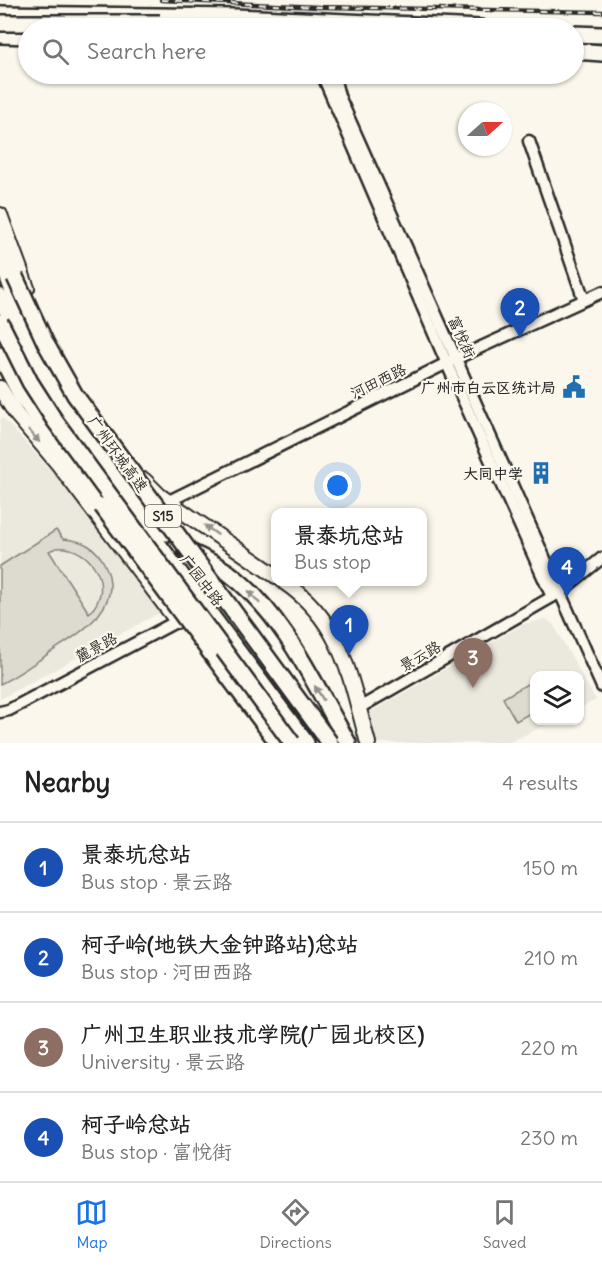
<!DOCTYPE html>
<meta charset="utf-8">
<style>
:root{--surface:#fff;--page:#f2f2f2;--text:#222;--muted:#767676;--line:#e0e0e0;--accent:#1a73e8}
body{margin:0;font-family:Delius,"LXGW WenKai TC",sans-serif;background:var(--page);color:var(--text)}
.controls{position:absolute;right:18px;bottom:18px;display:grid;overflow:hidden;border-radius:12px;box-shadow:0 2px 4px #0004}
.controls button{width:54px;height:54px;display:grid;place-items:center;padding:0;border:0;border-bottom:2px solid var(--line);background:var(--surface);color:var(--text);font:30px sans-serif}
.compass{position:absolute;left:458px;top:102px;width:54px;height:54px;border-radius:50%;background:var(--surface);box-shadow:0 2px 4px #0004;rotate:69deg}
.you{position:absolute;left:338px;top:486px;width:21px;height:21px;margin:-15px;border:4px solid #fff;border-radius:50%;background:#1a73e8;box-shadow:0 0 0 9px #1a73e833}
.badge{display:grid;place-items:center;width:39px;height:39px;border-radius:50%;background:var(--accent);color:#fff;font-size:20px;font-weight:700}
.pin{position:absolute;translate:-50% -50px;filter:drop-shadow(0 2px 3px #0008)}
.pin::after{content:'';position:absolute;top:32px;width:21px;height:18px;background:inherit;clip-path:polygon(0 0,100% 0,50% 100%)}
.popup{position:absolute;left:271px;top:508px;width:156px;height:78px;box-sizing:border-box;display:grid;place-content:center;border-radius:12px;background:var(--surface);filter:drop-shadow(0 2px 4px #0005);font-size:20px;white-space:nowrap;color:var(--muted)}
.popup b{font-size:22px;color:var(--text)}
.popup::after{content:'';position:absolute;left:50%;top:100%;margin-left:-12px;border:12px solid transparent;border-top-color:var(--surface)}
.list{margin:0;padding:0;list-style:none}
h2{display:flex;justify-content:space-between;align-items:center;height:78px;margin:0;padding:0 24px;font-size:26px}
h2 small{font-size:20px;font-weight:400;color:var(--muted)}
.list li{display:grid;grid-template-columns:39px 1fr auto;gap:18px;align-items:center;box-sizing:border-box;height:90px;padding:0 24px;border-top:2px solid var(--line)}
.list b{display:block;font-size:22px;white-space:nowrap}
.list p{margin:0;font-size:20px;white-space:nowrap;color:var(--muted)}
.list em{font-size:20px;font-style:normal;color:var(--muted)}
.icon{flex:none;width:33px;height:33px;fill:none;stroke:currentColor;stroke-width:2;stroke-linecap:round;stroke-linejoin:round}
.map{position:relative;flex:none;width:602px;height:743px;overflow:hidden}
.search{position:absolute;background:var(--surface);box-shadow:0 2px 4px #0004;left:18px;right:18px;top:18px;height:66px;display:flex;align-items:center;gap:15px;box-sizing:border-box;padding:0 21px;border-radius:33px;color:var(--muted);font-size:22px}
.sheet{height:438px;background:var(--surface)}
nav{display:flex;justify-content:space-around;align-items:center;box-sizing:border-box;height:84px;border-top:2px solid var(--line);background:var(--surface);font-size:16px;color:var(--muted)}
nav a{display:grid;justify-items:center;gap:3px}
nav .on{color:var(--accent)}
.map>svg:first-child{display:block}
.built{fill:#ebe8de}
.green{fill:#dddad0;stroke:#84827e;stroke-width:1.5;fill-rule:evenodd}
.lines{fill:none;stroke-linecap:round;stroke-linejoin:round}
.minor-casing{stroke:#2b2b2b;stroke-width:15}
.major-casing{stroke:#2b2b2b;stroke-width:18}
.highway-casing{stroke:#2b2b2b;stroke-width:20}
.minor{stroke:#fbf7ec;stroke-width:10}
.major{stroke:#fbf7ec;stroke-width:14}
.highway{stroke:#fbf7ec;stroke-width:15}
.rail-casing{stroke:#2b2b2b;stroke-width:4.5}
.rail{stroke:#fbf7ec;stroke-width:2;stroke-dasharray:7;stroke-linecap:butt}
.highway-bridge-casing{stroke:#2b2b2b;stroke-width:20;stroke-linecap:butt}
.highway-bridge{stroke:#fbf7ec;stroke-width:15}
.oneway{fill:#93918c}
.labels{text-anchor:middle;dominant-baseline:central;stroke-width:4.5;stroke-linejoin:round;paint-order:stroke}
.shield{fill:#fbf7ec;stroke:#696865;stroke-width:1.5}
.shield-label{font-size:14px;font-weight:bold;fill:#2b2b2b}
.street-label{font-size:15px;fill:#2b2b2b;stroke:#fbf7ec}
.poi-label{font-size:15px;font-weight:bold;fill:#2b2b2b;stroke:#fbf7ec;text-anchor:end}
</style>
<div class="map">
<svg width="602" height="743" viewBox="0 0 602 743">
<rect width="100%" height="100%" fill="#fbf7ec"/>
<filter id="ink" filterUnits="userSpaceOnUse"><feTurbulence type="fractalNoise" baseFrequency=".0167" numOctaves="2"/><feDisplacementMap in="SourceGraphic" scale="12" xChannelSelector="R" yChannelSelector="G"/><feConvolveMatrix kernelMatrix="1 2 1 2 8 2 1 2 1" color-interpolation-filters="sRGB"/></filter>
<g filter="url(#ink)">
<g class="built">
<polygon points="3,418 55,475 161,612 0,699 0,420"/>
<polygon points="546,619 553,624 596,700 580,708 580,676 534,676 534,720 554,721 508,743 374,743 367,714 524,624"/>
</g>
<g class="green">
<path d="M56 530 63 539C82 540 95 546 104 563 127 606 80 633 51 652 35 663 18 675 0 684V566ZM56 548C90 544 117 587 89 613L49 551Z"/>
<polygon points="534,680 534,711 516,721 503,698"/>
</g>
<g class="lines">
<g class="minor-casing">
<g id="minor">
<polyline points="322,74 447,364 552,597"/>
<polyline points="337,74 335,81 339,96 602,687"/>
<polyline points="529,141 584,300"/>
<polyline points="169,501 455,359 602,292"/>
<polyline points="359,708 559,593 602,558"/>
<polyline points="0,712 9,710 183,618"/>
</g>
</g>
<g class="major-casing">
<g id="major">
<polyline points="0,215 27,288"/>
<polyline points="0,296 18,338"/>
<polyline points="0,388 16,414 59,465 177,621"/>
<polyline points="144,480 160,496 276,576"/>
<path d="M284 582C343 622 350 678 368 743"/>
</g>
</g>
<g class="highway-casing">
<g id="highway">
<polyline points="0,14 235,17 481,28"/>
<polyline points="574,34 602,35"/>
<polyline points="0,35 28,36"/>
<polyline points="574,51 602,53"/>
<polyline points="0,235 11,265"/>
<path d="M0 256C14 295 29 334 50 369 84 427 127 480 167 533"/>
<polyline points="0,324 18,339 42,382 83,443 306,743"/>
<polyline points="0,355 22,397 102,506"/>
<path d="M186 550C201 557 217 564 230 574 284 615 315 685 348 743"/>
<polyline points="210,652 278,743"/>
</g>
</g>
<use href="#minor" class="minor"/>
<use href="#major" class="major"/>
<use href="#highway" class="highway"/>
<g class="rail-casing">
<polyline id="rail" points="161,0 319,7 602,12"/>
</g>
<use href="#rail" class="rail"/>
<g class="highway-bridge-casing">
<g id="highway-bridge">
<polyline points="0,23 160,23"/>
<polyline points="15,277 46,344 75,395 330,743"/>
<polyline points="0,322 30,382 55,421 292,743"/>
<polyline points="102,506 210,652"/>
</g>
</g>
<use href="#highway-bridge" class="highway-bridge"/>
</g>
<defs><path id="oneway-solid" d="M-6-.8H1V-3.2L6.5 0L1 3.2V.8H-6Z" transform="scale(1.5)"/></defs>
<g class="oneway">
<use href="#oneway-solid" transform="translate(34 436) rotate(49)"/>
<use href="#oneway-solid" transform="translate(211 530) rotate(-144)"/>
<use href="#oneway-solid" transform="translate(254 597) rotate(-132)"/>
<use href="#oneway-solid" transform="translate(319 693) rotate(-121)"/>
</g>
</g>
<defs>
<g id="civic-bare" transform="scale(1.8)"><path d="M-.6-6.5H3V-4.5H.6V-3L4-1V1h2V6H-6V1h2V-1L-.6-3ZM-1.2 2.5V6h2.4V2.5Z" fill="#1f6fb2" stroke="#fbf7ec" stroke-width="2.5" paint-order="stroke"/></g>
<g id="building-bare" transform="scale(1.8)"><path d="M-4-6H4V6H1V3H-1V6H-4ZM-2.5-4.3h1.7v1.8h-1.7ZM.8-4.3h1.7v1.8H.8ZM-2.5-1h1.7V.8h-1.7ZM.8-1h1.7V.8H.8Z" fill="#1f6fb2" stroke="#fbf7ec" stroke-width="2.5" paint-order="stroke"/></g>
</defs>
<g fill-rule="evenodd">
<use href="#civic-bare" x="574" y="387"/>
<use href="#building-bare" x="541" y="473"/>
</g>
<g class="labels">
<rect class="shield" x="145" y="505" width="36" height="22" rx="4.5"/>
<g class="shield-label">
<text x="163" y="516">S15</text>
</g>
<g class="street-label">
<text transform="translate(462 337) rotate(66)">富悦街</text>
<text transform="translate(378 381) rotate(-26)">河田西路</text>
<text transform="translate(118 454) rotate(54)">广州环城高速</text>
<text transform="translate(202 580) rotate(53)">广园中路</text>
<text transform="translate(96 647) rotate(-28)">麓景路</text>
<text transform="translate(420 656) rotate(-30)">景云路</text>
</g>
<g class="poi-label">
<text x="556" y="387">广州市白云区统计局</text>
<text x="523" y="473">大同中学</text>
</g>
</g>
</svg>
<div class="controls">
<button><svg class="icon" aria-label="layers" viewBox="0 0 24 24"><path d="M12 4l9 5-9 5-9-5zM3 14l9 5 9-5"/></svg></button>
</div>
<svg class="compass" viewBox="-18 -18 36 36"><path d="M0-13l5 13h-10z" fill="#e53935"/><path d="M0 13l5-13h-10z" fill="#767676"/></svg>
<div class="you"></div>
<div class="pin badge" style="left:349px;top:655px;background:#1a4fb4">1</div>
<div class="popup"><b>景泰坑总站</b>Bus stop</div>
<div class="pin badge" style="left:520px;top:338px;background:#1a4fb4">2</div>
<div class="pin badge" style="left:473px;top:688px;background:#8d6e63">3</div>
<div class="pin badge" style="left:567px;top:597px;background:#1a4fb4">4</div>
<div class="search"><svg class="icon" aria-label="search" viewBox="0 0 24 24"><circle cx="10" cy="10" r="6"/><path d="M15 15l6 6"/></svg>Search here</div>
</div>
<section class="sheet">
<h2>Nearby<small>4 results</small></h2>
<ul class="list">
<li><span class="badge" style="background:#1a4fb4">1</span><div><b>景泰坑总站</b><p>Bus stop · 景云路</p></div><em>150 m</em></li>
<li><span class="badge" style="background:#1a4fb4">2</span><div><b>柯子岭(地铁大金钟路站)总站</b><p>Bus stop · 河田西路</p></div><em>210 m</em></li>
<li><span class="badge" style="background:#8d6e63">3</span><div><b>广州卫生职业技术学院(广园北校区)</b><p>University · 景云路</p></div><em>220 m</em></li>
<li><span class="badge" style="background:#1a4fb4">4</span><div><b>柯子岭总站</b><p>Bus stop · 富悦街</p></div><em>230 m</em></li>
</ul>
</section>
<nav>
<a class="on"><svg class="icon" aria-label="map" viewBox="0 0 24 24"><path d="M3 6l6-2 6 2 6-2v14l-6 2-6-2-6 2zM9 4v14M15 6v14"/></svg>Map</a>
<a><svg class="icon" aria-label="directions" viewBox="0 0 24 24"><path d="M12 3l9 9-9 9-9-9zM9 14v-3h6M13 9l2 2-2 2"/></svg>Directions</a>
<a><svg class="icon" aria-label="saved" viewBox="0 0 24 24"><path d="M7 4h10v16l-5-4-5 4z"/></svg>Saved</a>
</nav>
